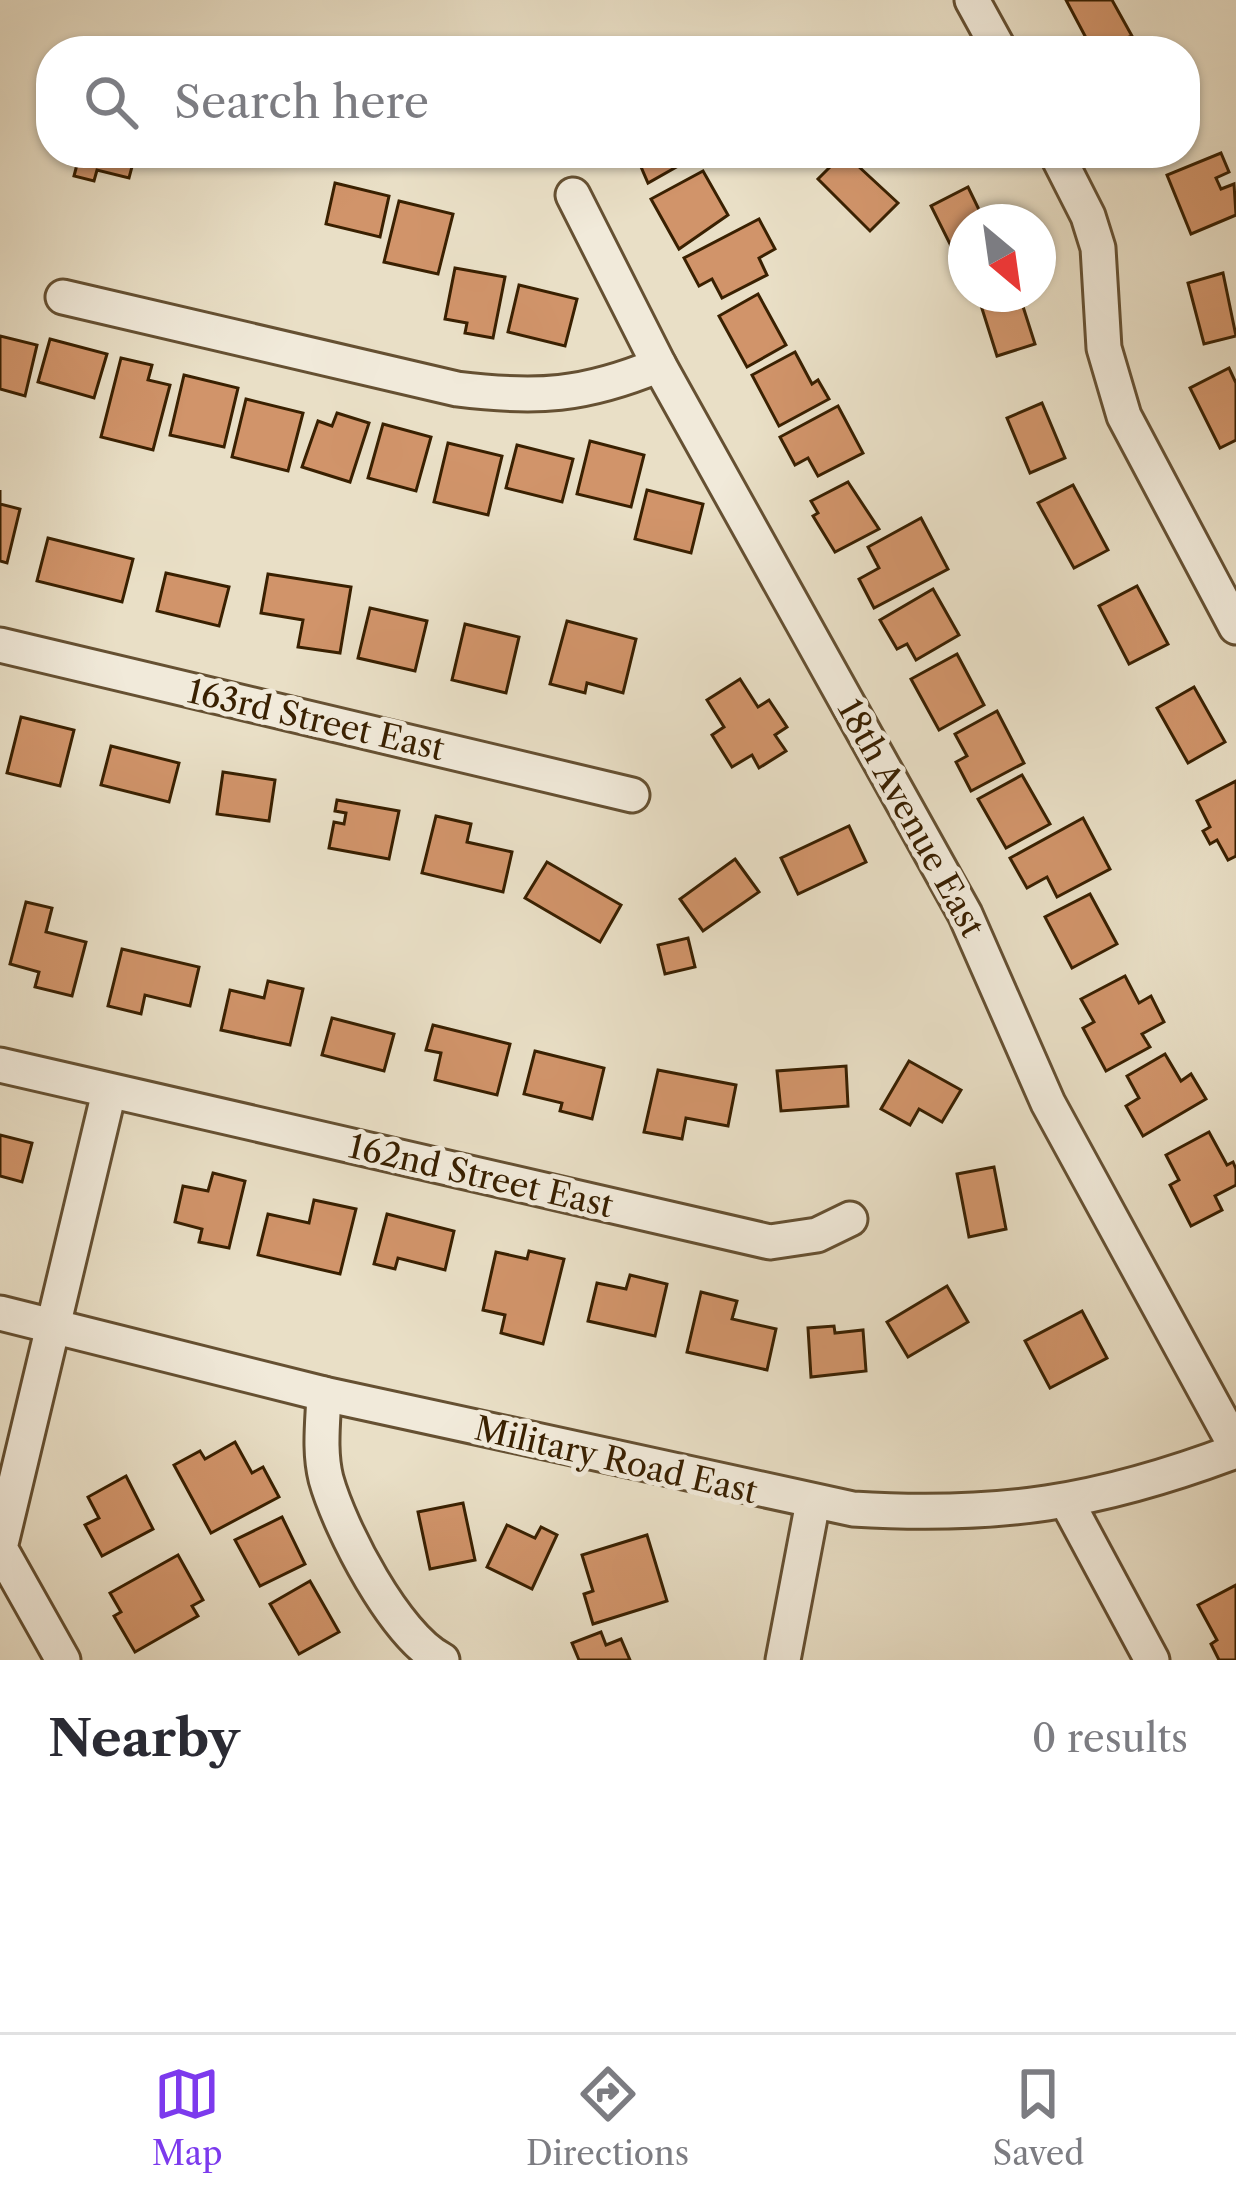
<!DOCTYPE html>
<style>
:root{--surface:#fff;--page:#f2f2f3;--text:#2b2b33;--muted:#7c7c81;--line:#e1e1e2;--accent:#7c3aed}
body{margin:0;font-family:"Libre Caslon Text",serif;background:var(--page);color:var(--text)}
.compass{position:absolute;left:948px;top:204px;width:108px;height:108px;border-radius:50%;background:var(--surface);box-shadow:0 3px 9px #0004;rotate:151deg}
.list{margin:0;padding:0;list-style:none}
h2{display:flex;justify-content:space-between;align-items:center;height:156px;margin:0;padding:0 48px;font-size:51px}
h2 small{font-size:39px;font-weight:400;color:var(--muted)}
.icon{flex:none;width:66px;height:66px;fill:none;stroke:currentColor;stroke-width:2;stroke-linecap:round;stroke-linejoin:round}
.map{position:relative;flex:none;width:1236px;height:1660px;overflow:hidden}
.search{position:absolute;background:var(--surface);box-shadow:0 3px 9px #0004;left:36px;right:36px;top:36px;height:132px;display:flex;align-items:center;gap:30px;box-sizing:border-box;padding:0 42px;border-radius:48px;color:var(--muted);font-size:45px}
.sheet{height:372px;background:var(--surface)}
nav{display:flex;justify-content:space-around;align-items:center;box-sizing:border-box;height:168px;border-top:3px solid var(--line);background:var(--surface);font-size:33px;color:var(--muted)}
nav a{display:grid;justify-items:center;gap:6px}
nav .on{color:var(--accent)}
.map>svg:first-child{display:block}
.building{fill:#d1946a;stroke:#392001;stroke-width:3}
.lines{fill:none;stroke-linecap:round;stroke-linejoin:round}
.minor-casing{stroke:#655032;stroke-width:39}
.minor{stroke:#f1eada;stroke-width:33}
.labels{text-anchor:middle;dominant-baseline:central;stroke-width:10;stroke-linejoin:round;paint-order:stroke}
.street-label{font-size:33px;fill:#392001;stroke:#f1eada}
</style>
<div class="map">
<svg width="1236" height="1660" viewBox="0 0 1236 1660">
<rect width="100%" height="100%" fill="#e9dfc6"/>
<filter id="stains"><feTurbulence type="fractalNoise" baseFrequency=".00167" numOctaves="4"/><feColorMatrix values="0 0 0 0 .2 0 0 0 0 .09 0 0 0 0 .02 0 0 0 .5 -.17"/></filter>
<radialGradient id="worn" r=".72"><stop offset=".6" stop-color="#630" stop-opacity="0"/><stop offset="1" stop-color="#630" stop-opacity=".3"/></radialGradient>
<g class="building">
<polygon points="1066,0 1112,0 1132,36 1093,51"/>
<polygon points="80,153 151,153 149,163 134,159 129,178 97,170 94,181 74,176"/>
<polygon points="635,153 701,153 648,183"/>
<polygon points="844,153 898,203 870,231 818,179"/>
<polygon points="1221,153 1229,172 1216,178 1221,189 1234,184 1236,215 1191,234 1167,175"/>
<polygon points="703,171 728,215 679,249 651,199"/>
<polygon points="335,183 389,196 380,237 326,224"/>
<polygon points="968,187 985,222 966,222 966,261 960,264 931,206"/>
<polygon points="399,201 453,214 438,274 384,262"/>
<polygon points="759,219 775,249 759,258 767,275 722,298 712,279 699,286 684,258"/>
<polygon points="455,268 505,277 493,338 465,333 467,323 445,319"/>
<polygon points="1223,273 1236,336 1204,344 1188,283"/>
<polygon points="519,285 577,299 565,346 508,332"/>
<polygon points="758,294 786,345 747,367 719,316"/>
<polygon points="1019,294 1035,344 997,356 978,296"/>
<polygon points="0,336 37,345 25,396 0,389"/>
<polygon points="50,339 107,354 94,398 38,382"/>
<polygon points="795,352 812,384 818,380 829,399 779,426 752,375"/>
<polygon points="121,358 152,365 148,380 170,385 153,450 101,437"/>
<polygon points="1229,368 1236,383 1236,440 1220,448 1190,388"/>
<polygon points="184,375 238,388 224,447 170,435"/>
<polygon points="246,399 303,413 288,471 232,457"/>
<polygon points="1042,403 1065,458 1030,473 1007,418"/>
<polygon points="838,406 863,453 818,476 808,458 795,465 780,437"/>
<polygon points="337,413 369,423 350,482 302,467 318,421 332,426"/>
<polygon points="383,424 431,437 416,491 368,478"/>
<polygon points="590,441 644,455 631,507 577,494"/>
<polygon points="448,443 502,456 488,515 434,502"/>
<polygon points="517,445 573,459 562,502 506,488"/>
<polygon points="848,482 879,529 835,552 813,516 818,513 811,501"/>
<polygon points="1073,485 1108,550 1074,568 1038,503"/>
<polygon points="0,490 0,504 20,509 7,563 0,561"/>
<polygon points="647,490 703,504 691,553 635,539"/>
<polygon points="921,518 948,569 874,608 859,579 879,568 868,547"/>
<polygon points="48,538 133,559 122,602 37,581"/>
<polygon points="166,573 229,587 219,626 157,611"/>
<polygon points="268,574 351,587 340,653 298,647 303,620 261,613"/>
<polygon points="1137,586 1168,644 1129,664 1099,606"/>
<polygon points="933,589 959,635 916,660 907,644 897,649 880,620"/>
<polygon points="370,608 427,621 415,671 358,658"/>
<polygon points="567,621 636,639 623,693 587,683 585,693 550,684"/>
<polygon points="465,624 519,637 506,693 452,680"/>
<polygon points="957,654 984,705 939,730 911,679"/>
<polygon points="740,679 758,707 769,700 787,727 775,735 786,751 759,768 752,755 732,767 712,735 724,727 707,700"/>
<polygon points="1194,687 1225,742 1188,763 1157,708"/>
<polygon points="997,711 1024,763 971,791 956,762 967,756 955,734"/>
<polygon points="21,717 74,730 60,786 7,773"/>
<polygon points="111,746 179,763 169,802 101,785"/>
<polygon points="223,772 275,780 269,821 217,814"/>
<polygon points="1022,775 1050,824 1006,848 978,799"/>
<polygon points="1236,781 1236,856 1228,860 1217,840 1210,844 1203,831 1210,827 1197,801"/>
<polygon points="337,800 399,811 389,859 329,848 334,822 344,824 346,813 335,811"/>
<polygon points="436,816 471,824 467,842 512,852 503,892 422,873"/>
<polygon points="1083,818 1110,869 1057,897 1047,877 1027,888 1010,858"/>
<polygon points="849,826 866,862 798,894 781,858"/>
<polygon points="735,859 759,892 703,931 680,899"/>
<polygon points="547,862 621,905 600,942 525,898"/>
<polygon points="1090,894 1117,944 1072,968 1045,917"/>
<polygon points="26,902 52,908 46,932 86,942 72,996 35,987 39,972 10,964"/>
<polygon points="688,938 695,967 665,974 658,945"/>
<polygon points="122,949 199,967 190,1006 145,995 141,1014 108,1006"/>
<polygon points="1125,976 1139,1003 1151,996 1164,1022 1142,1034 1150,1047 1106,1071 1083,1028 1094,1022 1081,999"/>
<polygon points="268,981 303,989 290,1045 221,1030 230,990 264,998"/>
<polygon points="332,1018 394,1034 384,1071 322,1055"/>
<polygon points="433,1025 510,1044 497,1095 435,1080 441,1053 426,1050"/>
<polygon points="535,1051 604,1068 592,1119 560,1111 562,1103 524,1094"/>
<polygon points="1165,1054 1181,1081 1191,1074 1206,1099 1143,1136 1126,1106 1139,1098 1127,1076"/>
<polygon points="909,1061 961,1090 942,1122 919,1109 910,1125 881,1109"/>
<polygon points="846,1066 848,1106 781,1111 777,1071"/>
<polygon points="658,1070 736,1085 728,1126 686,1118 682,1139 644,1132"/>
<polygon points="1209,1132 1227,1165 1233,1162 1236,1169 1236,1185 1215,1196 1222,1210 1191,1226 1170,1185 1179,1180 1166,1155"/>
<polygon points="0,1135 32,1143 22,1182 0,1176"/>
<polygon points="994,1167 1006,1229 969,1237 957,1174"/>
<polygon points="213,1173 245,1181 229,1248 199,1242 202,1229 175,1222 183,1186 208,1191"/>
<polygon points="314,1200 356,1209 340,1274 258,1255 268,1214 309,1223"/>
<polygon points="387,1214 454,1231 445,1270 398,1258 395,1269 374,1264"/>
<polygon points="529,1251 564,1259 543,1344 501,1333 505,1315 483,1310 496,1252 527,1259"/>
<polygon points="630,1275 667,1284 655,1336 588,1321 597,1283 626,1289"/>
<polygon points="947,1286 968,1322 908,1357 887,1322"/>
<polygon points="701,1292 737,1301 732,1319 776,1329 767,1370 687,1352"/>
<polygon points="1082,1311 1107,1358 1050,1388 1025,1341"/>
<polygon points="834,1326 835,1333 863,1330 866,1371 811,1377 808,1328"/>
<polygon points="235,1442 252,1473 263,1467 279,1497 211,1533 174,1465 200,1451 205,1459"/>
<polygon points="126,1476 153,1529 102,1556 85,1525 99,1518 88,1497"/>
<polygon points="463,1503 475,1560 430,1569 418,1512"/>
<polygon points="282,1517 305,1564 260,1586 235,1540"/>
<polygon points="507,1525 535,1538 541,1527 557,1535 532,1589 487,1567"/>
<polygon points="647,1535 667,1601 593,1624 584,1594 593,1591 582,1555"/>
<polygon points="178,1555 203,1600 192,1606 198,1616 135,1652 114,1616 121,1612 110,1593"/>
<polygon points="310,1581 339,1632 299,1654 270,1604"/>
<polygon points="1236,1585 1236,1660 1219,1660 1211,1644 1217,1640 1198,1605"/>
<polygon points="601,1632 606,1645 621,1639 630,1660 579,1660 572,1643"/>
</g>
<g class="lines">
<g class="minor-casing">
<g id="minor">
<polyline points="972,0 1000,51"/>
<polyline points="1056,153 1088,216 1098,248 1104,348 1124,416 1236,627"/>
<polyline points="573,195 659,365 965,914 1048,1103 1236,1447"/>
<path d="M63 297 457 389C537 399 584 396 659 365"/>
<polyline points="0,645 632,795"/>
<polyline points="0,1065 770,1242 817,1235 850,1219"/>
<path d="M0 1313 324 1394 853 1509C999 1518 1098 1503 1236 1451"/>
<path d="M324 1394C323 1422 319 1451 326 1479 340 1529 395 1636 442 1660"/>
<polyline points="1067,1502 1152,1660"/>
<polyline points="63,1660 0,1548 109,1092"/>
<polyline points="783,1660 813,1502"/>
</g>
</g>
<use href="#minor" class="minor"/>
</g>
<g class="labels">
<g class="street-label">
<text transform="translate(316 720) rotate(13)">163rd Street East</text>
<text transform="translate(911 818) rotate(61)">18th Avenue East</text>
<text transform="translate(481 1176) rotate(13)">162nd Street East</text>
<text transform="translate(616 1460) rotate(13)">Military Road East</text>
</g>
</g>
<rect width="100%" height="100%" filter="url(#stains)"/>
<rect width="100%" height="100%" fill="url(#worn)"/>
</svg>
<svg class="compass" viewBox="-18 -18 36 36"><path d="M0-13l5 13h-10z" fill="#e53935"/><path d="M0 13l5-13h-10z" fill="#7c7c81"/></svg>
<div class="search"><svg class="icon" aria-label="search" viewBox="0 0 24 24"><circle cx="10" cy="10" r="6"/><path d="M15 15l6 6"/></svg>Search here</div>
</div>
<section class="sheet">
<h2>Nearby<small>0 results</small></h2>
<ul class="list">
</ul>
</section>
<nav>
<a class="on"><svg class="icon" aria-label="map" viewBox="0 0 24 24"><path d="M3 6l6-2 6 2 6-2v14l-6 2-6-2-6 2zM9 4v14M15 6v14"/></svg>Map</a>
<a><svg class="icon" aria-label="directions" viewBox="0 0 24 24"><path d="M12 3l9 9-9 9-9-9zM9 14v-3h6M13 9l2 2-2 2"/></svg>Directions</a>
<a><svg class="icon" aria-label="saved" viewBox="0 0 24 24"><path d="M7 4h10v16l-5-4-5 4z"/></svg>Saved</a>
</nav>
